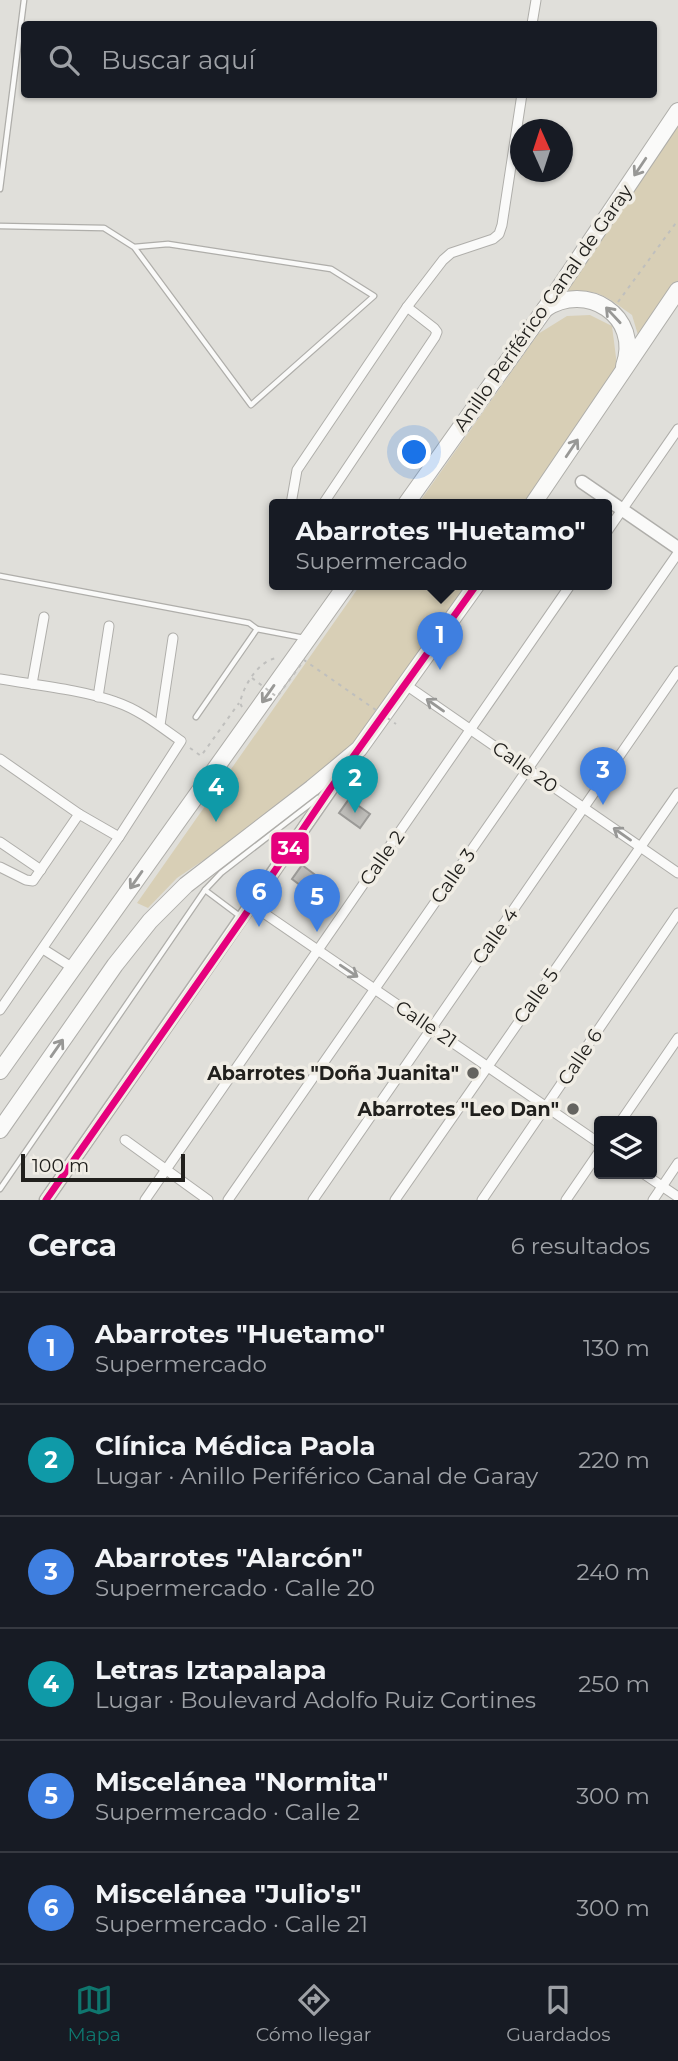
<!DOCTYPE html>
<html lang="es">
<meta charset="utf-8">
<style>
:root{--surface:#171b24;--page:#242831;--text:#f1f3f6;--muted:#9ea1a6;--line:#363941;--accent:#0f766e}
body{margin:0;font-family:Montserrat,sans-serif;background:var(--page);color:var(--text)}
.controls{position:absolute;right:21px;bottom:21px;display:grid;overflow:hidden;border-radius:7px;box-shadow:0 2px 5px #0004}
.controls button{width:63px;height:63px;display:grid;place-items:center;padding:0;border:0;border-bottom:2px solid var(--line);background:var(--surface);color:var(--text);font:35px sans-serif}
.compass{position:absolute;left:510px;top:119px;width:63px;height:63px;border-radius:50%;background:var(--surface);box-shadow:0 2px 5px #0004;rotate:357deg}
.scale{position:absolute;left:21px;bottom:18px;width:164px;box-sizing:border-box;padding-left:7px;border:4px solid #21201d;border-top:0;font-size:19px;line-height:24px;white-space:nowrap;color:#21201d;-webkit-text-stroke:5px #f0ede5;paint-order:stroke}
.you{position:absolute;left:415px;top:453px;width:24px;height:24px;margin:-18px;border:5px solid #fff;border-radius:50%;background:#1a73e8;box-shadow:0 0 0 10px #1a73e833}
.badge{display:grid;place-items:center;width:46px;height:46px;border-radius:50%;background:var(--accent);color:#fff;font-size:23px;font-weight:700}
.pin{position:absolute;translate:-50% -58px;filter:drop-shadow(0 2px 4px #0008)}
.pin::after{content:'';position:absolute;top:37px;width:24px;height:21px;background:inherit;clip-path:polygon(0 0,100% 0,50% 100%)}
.popup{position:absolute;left:269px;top:499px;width:343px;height:91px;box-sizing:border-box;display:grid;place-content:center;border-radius:7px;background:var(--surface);filter:drop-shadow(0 2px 5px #0005);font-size:23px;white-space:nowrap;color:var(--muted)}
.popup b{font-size:26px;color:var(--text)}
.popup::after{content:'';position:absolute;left:50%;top:100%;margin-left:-14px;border:14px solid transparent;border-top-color:var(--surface)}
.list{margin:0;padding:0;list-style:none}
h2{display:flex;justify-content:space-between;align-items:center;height:91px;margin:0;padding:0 28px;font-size:30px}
h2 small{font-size:23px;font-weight:400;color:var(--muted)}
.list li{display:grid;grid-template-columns:46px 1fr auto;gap:21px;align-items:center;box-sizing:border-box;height:112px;padding:0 28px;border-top:2px solid var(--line)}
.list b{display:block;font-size:26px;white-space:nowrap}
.list p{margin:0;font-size:23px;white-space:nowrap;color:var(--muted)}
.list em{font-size:23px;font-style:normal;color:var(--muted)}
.icon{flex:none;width:38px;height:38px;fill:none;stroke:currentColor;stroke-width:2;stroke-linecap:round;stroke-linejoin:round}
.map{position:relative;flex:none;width:678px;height:1200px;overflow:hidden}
.search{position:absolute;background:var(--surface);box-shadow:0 2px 5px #0004;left:21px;right:21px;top:21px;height:77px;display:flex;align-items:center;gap:18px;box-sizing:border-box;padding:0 24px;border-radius:7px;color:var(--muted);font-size:26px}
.sheet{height:763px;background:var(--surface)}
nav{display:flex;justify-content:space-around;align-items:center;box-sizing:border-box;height:98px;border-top:2px solid var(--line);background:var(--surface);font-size:19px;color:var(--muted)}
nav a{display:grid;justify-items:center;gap:4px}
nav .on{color:var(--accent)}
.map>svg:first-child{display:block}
.green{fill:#d8cfb6}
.building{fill:#bfbeba;stroke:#9b9a97;stroke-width:2}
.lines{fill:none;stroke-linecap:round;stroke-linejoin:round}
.lane-casing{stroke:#afaeaa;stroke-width:7}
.street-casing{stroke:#afaeaa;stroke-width:11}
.secondary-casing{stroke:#afaeaa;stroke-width:15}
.highway-casing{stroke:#afaeaa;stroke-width:18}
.path{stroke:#bfbfbd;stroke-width:2;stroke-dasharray:3.5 5;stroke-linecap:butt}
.lane{stroke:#fafaf9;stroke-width:4.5}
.street{stroke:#fafaf9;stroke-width:9}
.secondary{stroke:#fafaf9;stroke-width:12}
.highway{stroke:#fafaf9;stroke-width:16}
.path-bridge{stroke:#bfbfbd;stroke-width:2;stroke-dasharray:3.5 5;stroke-linecap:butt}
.bus-1-casing{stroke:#f0ede5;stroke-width:12}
.bus-1{stroke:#e5007d;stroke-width:7}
.oneway{stroke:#989896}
.poi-dot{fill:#64635f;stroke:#f0ede5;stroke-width:2.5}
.labels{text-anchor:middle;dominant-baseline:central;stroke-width:7;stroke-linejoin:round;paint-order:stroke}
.street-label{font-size:19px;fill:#21201d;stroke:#f0ede5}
.poi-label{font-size:19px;font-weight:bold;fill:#21201d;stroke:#f0ede5;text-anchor:end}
.line-badge{stroke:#f0ede5;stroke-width:2.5}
.badge-label{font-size:19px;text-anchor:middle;font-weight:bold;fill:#fff}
</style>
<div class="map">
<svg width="678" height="1200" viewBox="0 0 678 1200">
<rect width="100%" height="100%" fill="#e0dfda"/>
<g class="green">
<path d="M678 125V289L641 345 632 315C605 296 593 283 560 299Z"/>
<polygon points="590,315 612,326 618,373 529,504 418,504 538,334 567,316"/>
<polygon points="361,584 475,584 359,756 177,878 148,908 137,903"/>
</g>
<g class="building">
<polygon points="349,799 370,814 360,828 339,813"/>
<polygon points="302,865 322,880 312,894 292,879"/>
</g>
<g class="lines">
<g class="lane-casing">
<g id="lane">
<polyline points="0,189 24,0"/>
<polyline points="0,226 104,228 134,247 168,244 331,269 374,296 251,405 134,247"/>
<polyline points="0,576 249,623 257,629 304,638"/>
<polyline points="196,717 257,629"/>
<polyline points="205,890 241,917"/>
<polyline points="0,1189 205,890 221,873 318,798"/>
</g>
</g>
<g class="street-casing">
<g id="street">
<polyline points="532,24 536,0"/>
<polyline points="291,504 297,470 407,307 443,260 451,253 493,239 499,234 502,225 522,94"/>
<polyline points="323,504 435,337 437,332 434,328 407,307"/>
<polyline points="606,533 678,429"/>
<path d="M0 679C35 685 83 690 116 702 140 710 161 727 181 741L119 837 0 1010"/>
<polyline points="32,684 44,617"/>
<polyline points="406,685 678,873"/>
<polyline points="98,697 109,626"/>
<polyline points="160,725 173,638"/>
<polyline points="0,759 79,814 119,837"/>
<polyline points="0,842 41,870"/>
<polyline points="0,867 26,880 33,881 79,814"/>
<polyline points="252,905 599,1143"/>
<polyline points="43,949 73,968"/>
<polyline points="621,1121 678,1038"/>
<polyline points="125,1140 208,1200"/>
<polyline points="644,1174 678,1197"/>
<polyline points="145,1200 571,584"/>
<polyline points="228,1200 678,553"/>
<polyline points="313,1200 678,671"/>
<polyline points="395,1200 678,793"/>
<polyline points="482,1200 678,913"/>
<polyline points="566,1200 599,1152"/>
<polyline points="653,1200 678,1163"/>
</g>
</g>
<g class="secondary-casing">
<g id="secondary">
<polyline points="582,482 678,548"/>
<polyline points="46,1200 349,763"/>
</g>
</g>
<g class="highway-casing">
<g id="highway">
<path d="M545 309C586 281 642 316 624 366"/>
<polyline points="406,504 545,309 678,111"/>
<polyline points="533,504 678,290"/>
<polyline points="0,1071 347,584"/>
<polyline points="0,1130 115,965 150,921 186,885 312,788 359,749 477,584"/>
</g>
</g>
<g class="path">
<polyline points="618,302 678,220"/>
<path d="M242 707 240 703C243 686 259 660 277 658"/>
<polyline points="190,748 201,756 239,703"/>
</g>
<use href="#lane" class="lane"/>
<use href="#street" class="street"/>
<use href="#secondary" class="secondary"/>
<use href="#highway" class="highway"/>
<polyline class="path-bridge" points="252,678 277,697 304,660 396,724"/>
<g class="bus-1-casing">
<polyline id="bus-1" points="46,1200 243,918 330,789 477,584"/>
</g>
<use href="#bus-1" class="bus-1"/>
</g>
<defs><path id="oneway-shaft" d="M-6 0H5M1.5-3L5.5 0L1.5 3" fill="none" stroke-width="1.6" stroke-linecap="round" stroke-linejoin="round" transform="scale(1.75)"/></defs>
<g class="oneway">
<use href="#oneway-shaft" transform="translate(640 167) rotate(124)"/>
<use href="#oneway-shaft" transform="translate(613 315) rotate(-133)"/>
<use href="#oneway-shaft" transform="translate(572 448) rotate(-56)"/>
<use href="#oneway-shaft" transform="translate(268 694) rotate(125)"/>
<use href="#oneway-shaft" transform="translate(435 705) rotate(-145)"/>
<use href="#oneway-shaft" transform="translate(622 834) rotate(-145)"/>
<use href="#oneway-shaft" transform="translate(136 880) rotate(125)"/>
<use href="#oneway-shaft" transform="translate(349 971) rotate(34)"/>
<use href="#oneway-shaft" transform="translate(57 1048) rotate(-55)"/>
</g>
<g class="poi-dot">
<circle cx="473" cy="1073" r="7"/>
<circle cx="573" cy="1109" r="7"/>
</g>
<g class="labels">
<g class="street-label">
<text transform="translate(543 308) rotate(-55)">Anillo Periférico Canal de Garay</text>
<text transform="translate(525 767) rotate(35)">Calle 20</text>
<text transform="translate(382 858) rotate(-55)">Calle 2</text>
<text transform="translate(453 876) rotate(-55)">Calle 3</text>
<text transform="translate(495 936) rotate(-55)">Calle 4</text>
<text transform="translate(536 996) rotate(-55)">Calle 5</text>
<text transform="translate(426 1024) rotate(34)">Calle 21</text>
<text transform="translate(580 1057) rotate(-56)">Calle 6</text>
</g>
<g class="poi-label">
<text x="459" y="1073">Abarrotes "Doña Juanita"</text>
<text x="559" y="1109">Abarrotes "Leo Dan"</text>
</g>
</g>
<rect class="line-badge" x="270" y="831" width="40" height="34" rx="7" fill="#e5007d"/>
<g class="badge-label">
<text x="290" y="855">34</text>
</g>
</svg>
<div class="controls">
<button><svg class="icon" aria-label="layers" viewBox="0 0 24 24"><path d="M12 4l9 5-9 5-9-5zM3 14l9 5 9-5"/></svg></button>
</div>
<svg class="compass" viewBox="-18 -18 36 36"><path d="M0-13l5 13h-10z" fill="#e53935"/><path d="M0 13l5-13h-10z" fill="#9ea1a6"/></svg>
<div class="scale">100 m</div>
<div class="you"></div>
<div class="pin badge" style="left:440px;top:670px;background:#3f7fe0">1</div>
<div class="popup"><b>Abarrotes &quot;Huetamo&quot;</b>Supermercado</div>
<div class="pin badge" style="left:355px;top:813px;background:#0f9aa8">2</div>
<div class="pin badge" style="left:603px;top:805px;background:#3f7fe0">3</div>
<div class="pin badge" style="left:216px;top:822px;background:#0f9aa8">4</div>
<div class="pin badge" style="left:317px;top:932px;background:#3f7fe0">5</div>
<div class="pin badge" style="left:259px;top:927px;background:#3f7fe0">6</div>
<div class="search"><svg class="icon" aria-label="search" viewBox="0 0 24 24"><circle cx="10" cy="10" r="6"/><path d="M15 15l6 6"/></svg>Buscar aquí</div>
</div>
<section class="sheet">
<h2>Cerca<small>6 resultados</small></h2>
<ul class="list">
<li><span class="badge" style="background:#3f7fe0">1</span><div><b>Abarrotes &quot;Huetamo&quot;</b><p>Supermercado</p></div><em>130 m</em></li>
<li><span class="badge" style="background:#0f9aa8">2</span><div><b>Clínica Médica Paola</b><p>Lugar · Anillo Periférico Canal de Garay</p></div><em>220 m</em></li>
<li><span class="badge" style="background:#3f7fe0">3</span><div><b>Abarrotes &quot;Alarcón&quot;</b><p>Supermercado · Calle 20</p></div><em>240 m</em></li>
<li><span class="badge" style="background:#0f9aa8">4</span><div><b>Letras Iztapalapa</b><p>Lugar · Boulevard Adolfo Ruiz Cortines</p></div><em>250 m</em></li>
<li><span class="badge" style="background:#3f7fe0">5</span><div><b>Miscelánea &quot;Normita&quot;</b><p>Supermercado · Calle 2</p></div><em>300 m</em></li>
<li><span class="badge" style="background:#3f7fe0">6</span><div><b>Miscelánea &quot;Julio's&quot;</b><p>Supermercado · Calle 21</p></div><em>300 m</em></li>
</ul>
</section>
<nav>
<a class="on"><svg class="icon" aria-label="map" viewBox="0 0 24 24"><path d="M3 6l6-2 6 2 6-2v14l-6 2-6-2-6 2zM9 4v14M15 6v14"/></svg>Mapa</a>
<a><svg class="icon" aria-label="directions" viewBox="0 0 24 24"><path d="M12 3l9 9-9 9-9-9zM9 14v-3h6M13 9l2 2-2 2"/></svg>Cómo llegar</a>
<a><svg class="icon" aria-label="saved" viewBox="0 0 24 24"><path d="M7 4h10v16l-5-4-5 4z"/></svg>Guardados</a>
</nav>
